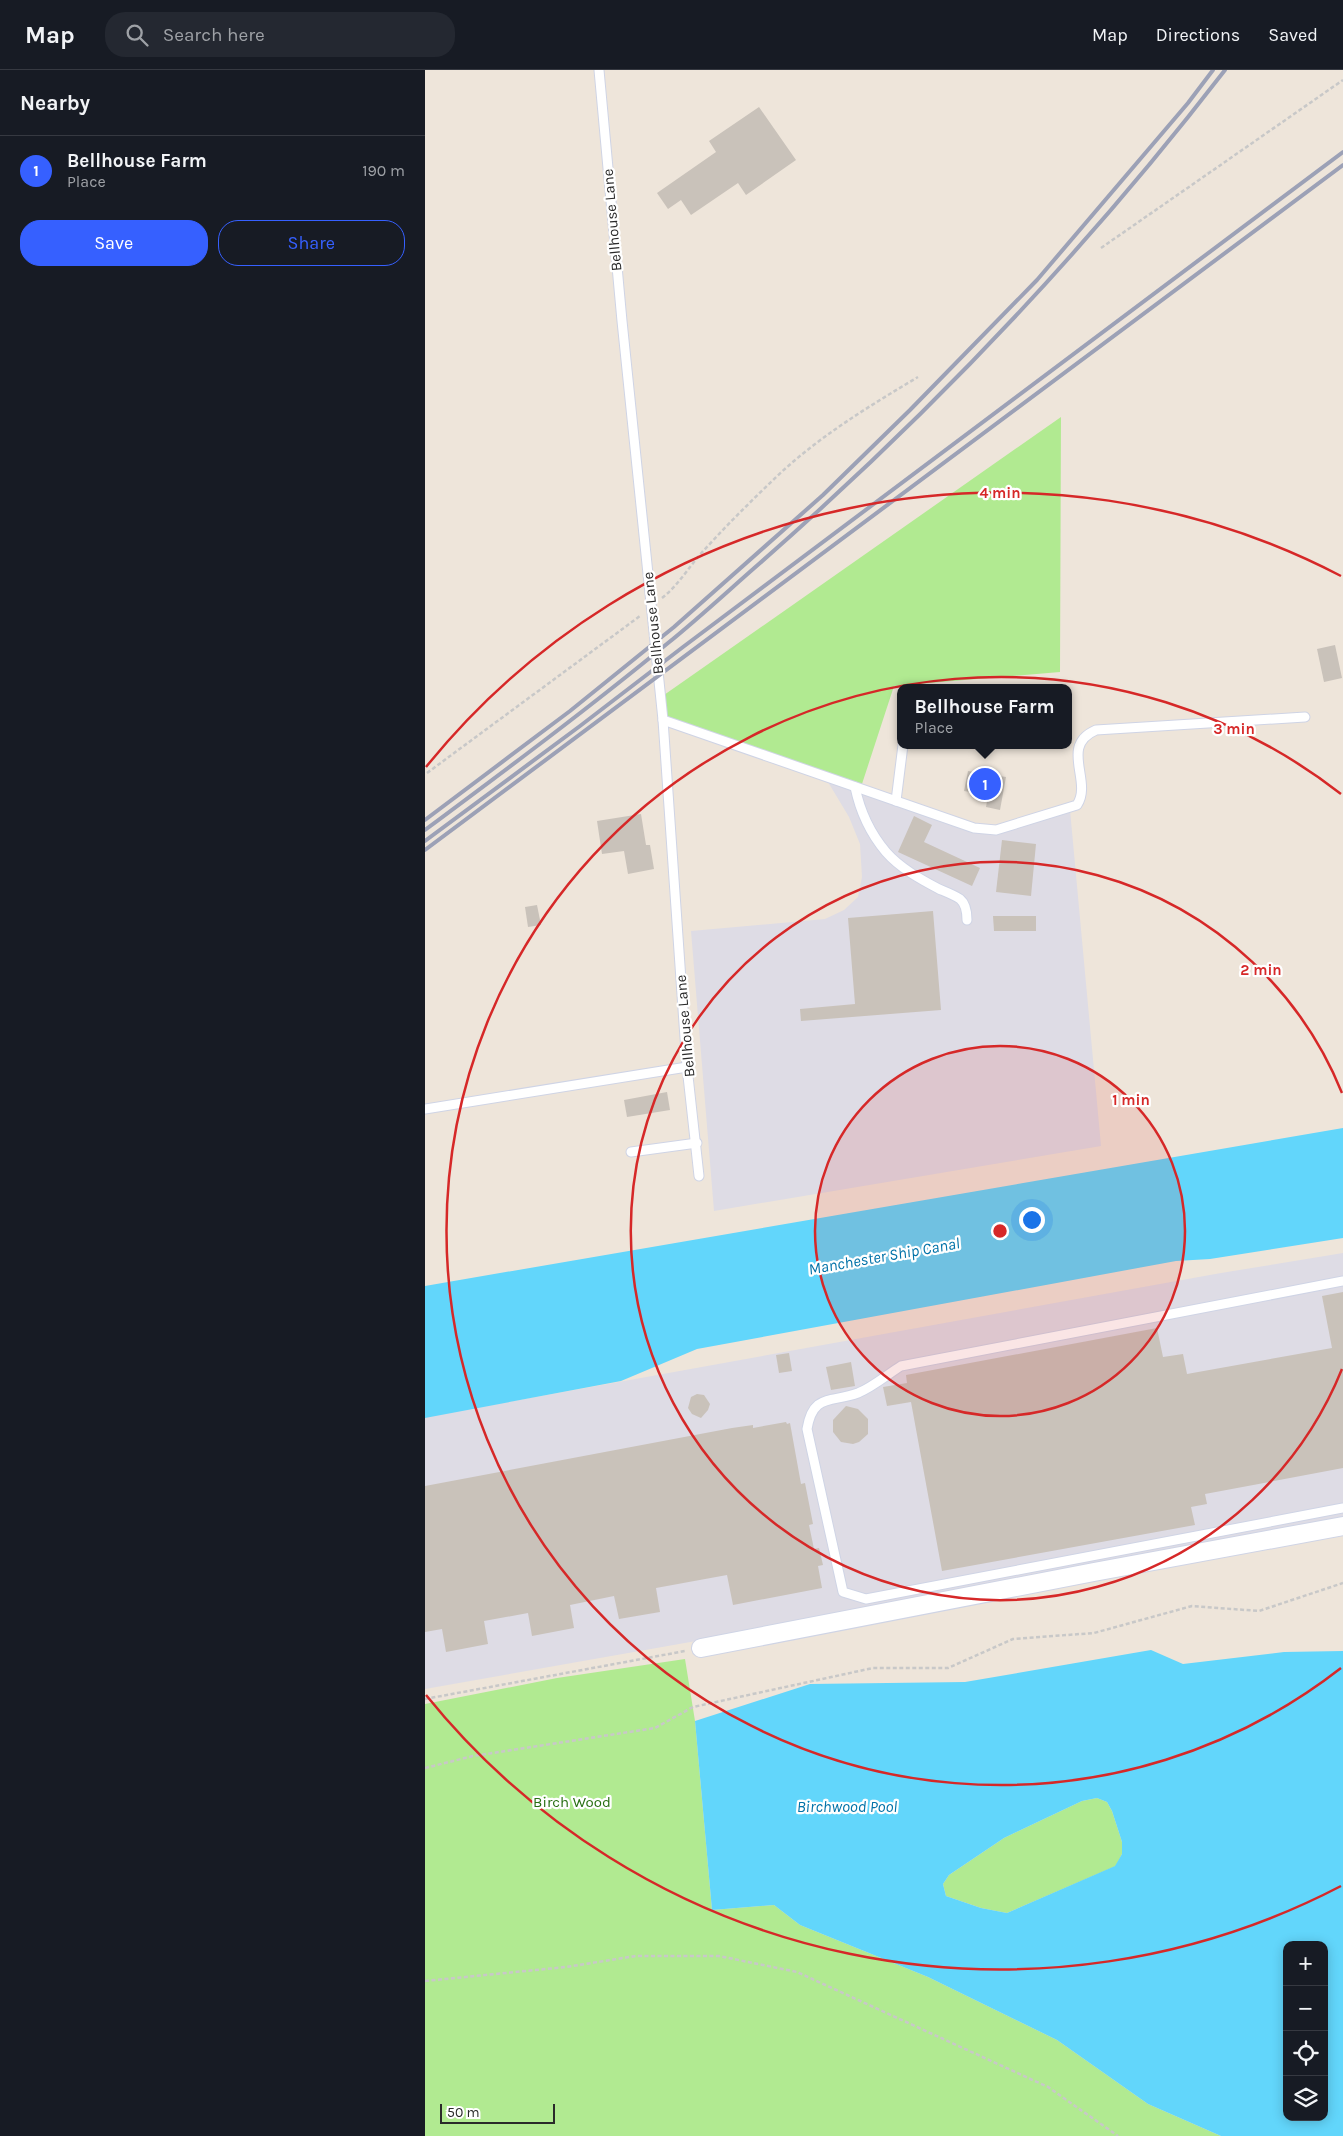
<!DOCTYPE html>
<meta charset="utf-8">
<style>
:root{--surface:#171b24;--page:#242831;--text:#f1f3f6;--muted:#9ea1a6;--line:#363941;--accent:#3660ff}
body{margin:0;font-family:Karla,sans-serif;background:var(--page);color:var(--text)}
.controls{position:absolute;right:15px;bottom:15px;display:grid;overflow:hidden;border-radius:10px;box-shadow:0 2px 12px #0003}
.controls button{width:45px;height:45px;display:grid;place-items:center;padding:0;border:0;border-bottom:1px solid var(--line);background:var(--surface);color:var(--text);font:25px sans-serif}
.scale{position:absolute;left:15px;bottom:12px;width:115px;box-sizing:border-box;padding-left:5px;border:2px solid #2a2a2a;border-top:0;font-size:14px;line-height:18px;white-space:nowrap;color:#2a2a2a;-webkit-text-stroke:4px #fff;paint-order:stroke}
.you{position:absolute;left:606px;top:1149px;width:18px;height:18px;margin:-12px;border:4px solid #fff;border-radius:50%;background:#1a73e8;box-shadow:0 0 0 8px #1a73e833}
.badge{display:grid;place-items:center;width:32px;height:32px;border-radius:50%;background:var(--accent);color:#fff;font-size:16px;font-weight:700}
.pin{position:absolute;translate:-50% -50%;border:2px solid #fff;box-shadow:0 1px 5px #0006}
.popup{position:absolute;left:472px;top:614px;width:175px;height:65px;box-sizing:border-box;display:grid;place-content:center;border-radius:10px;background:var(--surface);filter:drop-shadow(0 1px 4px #0005);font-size:16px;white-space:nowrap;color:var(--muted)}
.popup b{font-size:19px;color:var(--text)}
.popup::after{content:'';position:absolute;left:50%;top:100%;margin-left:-10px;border:10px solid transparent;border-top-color:var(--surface)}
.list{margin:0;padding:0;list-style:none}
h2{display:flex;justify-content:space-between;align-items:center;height:65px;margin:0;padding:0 20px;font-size:21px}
h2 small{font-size:16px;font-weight:400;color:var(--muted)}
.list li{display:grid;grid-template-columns:32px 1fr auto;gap:15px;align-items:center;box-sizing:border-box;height:70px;padding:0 20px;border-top:1px solid var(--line)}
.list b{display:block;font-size:19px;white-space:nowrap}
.list p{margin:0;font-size:16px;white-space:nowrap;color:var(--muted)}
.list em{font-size:16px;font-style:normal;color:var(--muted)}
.actions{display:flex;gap:10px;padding:15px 20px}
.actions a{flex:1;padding:11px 0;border:1px solid var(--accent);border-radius:20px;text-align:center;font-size:18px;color:var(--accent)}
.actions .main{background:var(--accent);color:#fff}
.icon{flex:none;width:28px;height:28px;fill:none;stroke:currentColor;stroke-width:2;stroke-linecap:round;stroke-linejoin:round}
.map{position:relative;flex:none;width:918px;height:2066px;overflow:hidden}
header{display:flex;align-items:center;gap:30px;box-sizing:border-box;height:70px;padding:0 25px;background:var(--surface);border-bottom:1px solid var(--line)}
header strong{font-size:24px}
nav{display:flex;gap:28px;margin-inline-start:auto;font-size:18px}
.search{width:350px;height:45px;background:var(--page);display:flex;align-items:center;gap:12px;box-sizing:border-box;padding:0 18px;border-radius:20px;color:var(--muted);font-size:19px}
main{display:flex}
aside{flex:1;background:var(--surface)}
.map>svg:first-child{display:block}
.industrial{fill:#dedce5}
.green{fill:#b1ea91}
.water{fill:#62d6fb;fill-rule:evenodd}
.building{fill:#c9c2ba}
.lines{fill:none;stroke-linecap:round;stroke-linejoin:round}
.service-casing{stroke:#cfd4e5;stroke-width:11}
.minor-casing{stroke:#cfd4e5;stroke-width:20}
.path{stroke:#c8c8c8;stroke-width:2.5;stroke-dasharray:4 2.5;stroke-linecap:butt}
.service{stroke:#fff;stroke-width:9}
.minor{stroke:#fff;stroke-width:18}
.rail{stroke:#9ca1b6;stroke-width:4}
.ring{fill:none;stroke:#d62828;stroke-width:2.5}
.labels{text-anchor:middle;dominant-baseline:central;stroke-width:4.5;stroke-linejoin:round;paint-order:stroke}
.street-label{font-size:15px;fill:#2a2a2a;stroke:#fff}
.park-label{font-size:15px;fill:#286f12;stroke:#fff}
.water-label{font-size:16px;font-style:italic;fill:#0072a8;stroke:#fff}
.centre{fill:#d62828;stroke:#fff;stroke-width:2.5}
.ring-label{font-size:15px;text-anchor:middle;font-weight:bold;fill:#d62828;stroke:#fff;stroke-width:4.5;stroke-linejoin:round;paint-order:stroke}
</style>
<header>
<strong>Map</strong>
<div class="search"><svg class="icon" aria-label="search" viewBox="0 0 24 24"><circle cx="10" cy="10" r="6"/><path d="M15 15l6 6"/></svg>Search here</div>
<nav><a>Map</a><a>Directions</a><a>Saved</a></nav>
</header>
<main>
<aside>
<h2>Nearby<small></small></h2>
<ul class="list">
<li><span class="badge">1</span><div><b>Bellhouse Farm</b><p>Place</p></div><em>190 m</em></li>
</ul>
<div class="actions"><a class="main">Save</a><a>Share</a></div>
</aside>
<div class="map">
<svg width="918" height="2066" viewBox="0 0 918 2066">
<rect width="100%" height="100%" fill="#eee5da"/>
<g class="industrial">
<polygon points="403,712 546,760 571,764 645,740 676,1076 289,1141 266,861 400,849 419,840 433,827 437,807 435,774 424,747"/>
<polygon points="918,1183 918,1449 407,1547 0,1619 0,1347 796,1203"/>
</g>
<g class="green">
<polygon points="636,347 635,602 469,616 436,717 241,648 239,625"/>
<polygon points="260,1589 270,1651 287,1840 349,1835 375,1855 503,1907 632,1970 723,2034 796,2066 0,2066 0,1634 132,1608"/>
<polygon points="672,1728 682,1732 687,1741 697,1772 697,1784 691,1796 582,1843 556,1838 521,1826 518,1814 524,1805 579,1768 657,1731"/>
</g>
<g class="water">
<polygon points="918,1058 918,1168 785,1189 751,1191 272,1279 196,1311 0,1348 0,1216"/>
<path d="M726 1580 758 1594 859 1582 918 1581V2066H796L723 2034 632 1970 503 1907 375 1855 349 1835 287 1840 270 1651 385 1614 540 1612ZM672 1728 682 1732 687 1741 697 1772V1784L690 1796 582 1843 556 1838 521 1826 518 1814 524 1805 579 1768 657 1731ZM862 1875H899V2047H862Z"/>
</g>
<g class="building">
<polygon points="334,37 371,90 321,125 313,113 266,145 256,130 243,139 232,123 291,82 284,71"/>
<polygon points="910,575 917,608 899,612 892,579"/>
<polygon points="543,701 581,707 575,740 561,737 563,725 539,721"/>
<polygon points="216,744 221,775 225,775 229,799 203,804 199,781 177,784 172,751"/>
<polygon points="489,746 507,755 499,772 555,798 547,816 473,782"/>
<polygon points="577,770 611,774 606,826 571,822"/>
<polygon points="112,835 116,855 103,857 100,837"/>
<polygon points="508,841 516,940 376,951 375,939 430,934 423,848"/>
<polygon points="568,846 611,846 611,861 569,861"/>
<polygon points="242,1022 245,1040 202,1047 199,1030"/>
<polygon points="918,1222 918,1398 780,1424 782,1434 766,1437 770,1455 517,1501 486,1332 462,1336 458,1317 482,1313 481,1305 732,1258 738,1287 758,1284 762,1304 907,1278 897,1226"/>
<polygon points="364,1283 367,1301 354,1303 351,1285"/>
<polygon points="426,1292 430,1316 406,1320 401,1297"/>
<polygon points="272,1324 279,1325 285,1334 283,1340 276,1348 267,1344 263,1338 266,1327"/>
<polygon points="421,1336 433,1339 443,1349 443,1364 434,1372 428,1374 416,1372 408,1362 408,1350"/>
<polygon points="361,1352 362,1354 365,1353 376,1414 380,1413 388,1454 384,1455 389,1479 394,1478 398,1495 393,1496 397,1518 308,1535 302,1505 231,1518 235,1542 194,1549 189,1526 145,1535 149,1558 107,1566 103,1543 59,1551 63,1574 21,1582 17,1559 0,1562 0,1416 307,1358 328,1355 328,1358"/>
</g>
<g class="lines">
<g class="service-casing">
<g id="service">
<polyline points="174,0 197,251 238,650 262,997 274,1106"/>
<path d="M238 650 549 758 571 760 652 735C668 711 634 676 671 660L880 647"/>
<path d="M430 717C435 741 445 763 461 782 475 798 495 809 514 819 521 822 529 825 535 829 541 834 542 843 542 850"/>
<polyline points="471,731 478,675"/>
<polyline points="0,1039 262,997"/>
<polyline points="206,1082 272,1073"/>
<path d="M918 1211 476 1296C463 1304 448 1317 433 1323 406 1333 388 1323 382 1359L418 1522 441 1529 918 1438"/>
</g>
</g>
<g class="minor-casing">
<polyline id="minor" points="276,1578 669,1502 918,1456"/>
</g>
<g class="path">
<polyline points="676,178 918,10"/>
<path d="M237 528C251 517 261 502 272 488 295 462 321 436 347 411 390 369 441 338 493 307"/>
<polyline points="2,703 215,546"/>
<polyline points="0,1629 260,1581"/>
<polyline points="0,1698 48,1686 230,1658 268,1637 448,1598 523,1598 588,1569 669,1563 767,1536 834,1541 918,1513"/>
<polyline points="0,1911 141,1897 211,1886 294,1886 372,1902 623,2017 693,2066"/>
</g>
<use href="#service" class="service"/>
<use href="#minor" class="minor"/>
<g class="rail">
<polyline points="0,750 145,641 249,557 398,425 485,340 612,210 763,33 788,0"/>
<path d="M0 760C82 699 164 638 243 573 274 548 304 520 335 493 505 344 662 179 800 0"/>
<polyline points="0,771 155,656 258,577 918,82"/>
<polyline points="0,780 918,95"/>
</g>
</g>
<circle cx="575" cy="1161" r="185" fill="#d62828" fill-opacity=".12"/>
<g class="ring">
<circle cx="575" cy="1161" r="185"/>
<path d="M917 1299A369 369 0 1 1 917 1023"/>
<path d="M916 1598A554 554 0 1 1 916 724"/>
<path d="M916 1816A738 738 0 0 1 1 1625M1 697A738 738 0 0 1 916 506"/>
</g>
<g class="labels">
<g class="street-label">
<text transform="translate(187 150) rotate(-95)">Bellhouse Lane</text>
<text transform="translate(228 553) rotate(-96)">Bellhouse Lane</text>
<text transform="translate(260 956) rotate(-95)">Bellhouse Lane</text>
</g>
<g class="park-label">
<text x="147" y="1732">Birch Wood</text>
</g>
<g class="water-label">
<text transform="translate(459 1186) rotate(-10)">Manchester Ship Canal</text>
<text x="422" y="1736">Birchwood Pool</text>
</g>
</g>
<circle cx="575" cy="1161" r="8" class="centre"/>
<g class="ring-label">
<text x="575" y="428">4 min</text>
<text x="809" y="664">3 min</text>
<text x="836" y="905">2 min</text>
<text x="706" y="1035">1 min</text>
</g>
</svg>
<div class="controls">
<button>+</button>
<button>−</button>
<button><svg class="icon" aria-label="locate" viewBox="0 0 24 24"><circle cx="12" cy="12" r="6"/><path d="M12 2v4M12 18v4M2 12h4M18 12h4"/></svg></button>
<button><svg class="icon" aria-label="layers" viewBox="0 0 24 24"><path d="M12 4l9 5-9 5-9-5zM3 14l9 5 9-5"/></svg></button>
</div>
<div class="scale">50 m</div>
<div class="you"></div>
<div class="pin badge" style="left:560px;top:714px">1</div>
<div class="popup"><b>Bellhouse Farm</b>Place</div>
</div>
</main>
